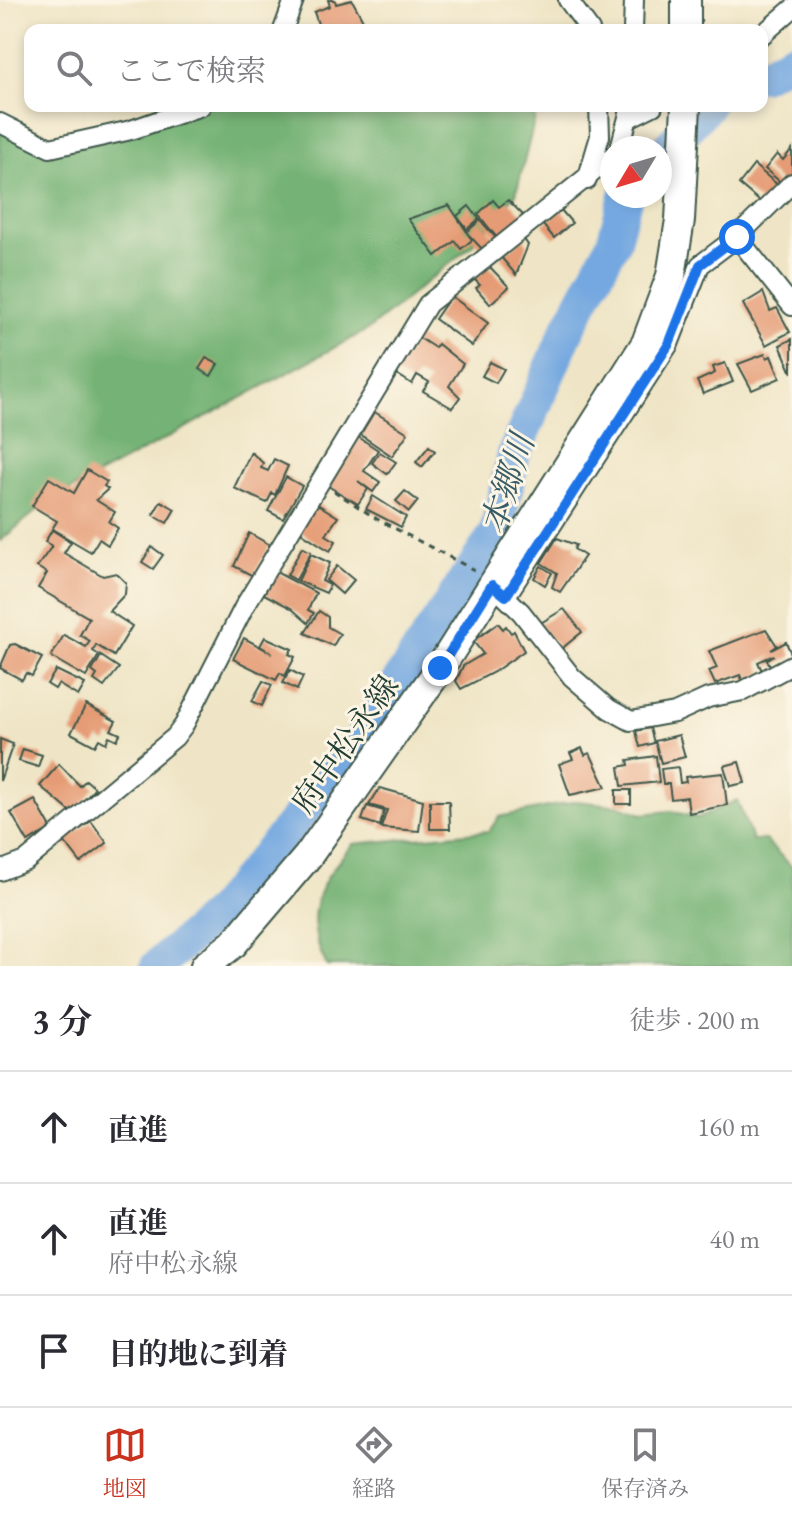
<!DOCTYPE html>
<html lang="ja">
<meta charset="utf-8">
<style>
:root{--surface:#fff;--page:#f7f7f7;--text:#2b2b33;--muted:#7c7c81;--line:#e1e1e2;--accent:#c8321e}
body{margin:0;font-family:"EB Garamond","Noto Serif JP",serif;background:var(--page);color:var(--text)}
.compass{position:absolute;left:600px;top:136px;width:72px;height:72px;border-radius:50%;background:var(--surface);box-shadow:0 4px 12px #0003;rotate:232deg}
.stop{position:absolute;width:24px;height:24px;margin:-18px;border:6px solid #1a73e8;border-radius:50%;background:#fff}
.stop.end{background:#1a73e8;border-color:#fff;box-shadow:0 2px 8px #0008}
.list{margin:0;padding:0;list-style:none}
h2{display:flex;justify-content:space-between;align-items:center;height:104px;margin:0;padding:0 32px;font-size:34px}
h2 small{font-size:26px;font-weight:400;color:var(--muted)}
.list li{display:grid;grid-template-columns:52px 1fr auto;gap:24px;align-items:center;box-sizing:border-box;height:112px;padding:0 32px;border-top:2px solid var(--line)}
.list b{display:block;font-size:30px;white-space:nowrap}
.list p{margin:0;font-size:26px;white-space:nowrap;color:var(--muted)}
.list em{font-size:26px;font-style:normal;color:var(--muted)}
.icon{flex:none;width:44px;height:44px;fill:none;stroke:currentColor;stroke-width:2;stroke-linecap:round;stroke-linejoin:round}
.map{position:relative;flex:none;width:792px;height:966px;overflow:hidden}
.search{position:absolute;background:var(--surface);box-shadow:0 4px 12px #0003;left:24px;right:24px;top:24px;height:88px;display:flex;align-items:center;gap:20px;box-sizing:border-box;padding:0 28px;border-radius:16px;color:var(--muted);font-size:30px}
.sheet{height:440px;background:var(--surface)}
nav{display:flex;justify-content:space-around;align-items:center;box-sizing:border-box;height:112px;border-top:2px solid var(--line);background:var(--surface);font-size:22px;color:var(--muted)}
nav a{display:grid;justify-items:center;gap:4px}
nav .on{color:var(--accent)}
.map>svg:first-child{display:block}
.forest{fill:#74b274;stroke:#4a7854;stroke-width:2}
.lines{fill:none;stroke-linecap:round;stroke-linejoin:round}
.river{stroke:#74a8e0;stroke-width:34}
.building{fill:#e59b74}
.minor-casing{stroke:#3e564a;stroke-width:22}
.primary-casing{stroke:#3e564a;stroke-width:32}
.path{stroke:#3e564a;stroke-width:3;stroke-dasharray:6 6;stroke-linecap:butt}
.minor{stroke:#fff;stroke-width:18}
.primary{stroke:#fff;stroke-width:28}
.route{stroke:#1a73e8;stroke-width:10}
.labels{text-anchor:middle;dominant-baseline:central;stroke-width:6;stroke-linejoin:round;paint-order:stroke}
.street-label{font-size:32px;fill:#1f3d34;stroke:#fcf5e5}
.water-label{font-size:34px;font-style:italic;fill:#395d68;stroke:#fcf5e5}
</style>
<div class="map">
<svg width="792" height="966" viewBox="0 0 792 966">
<rect width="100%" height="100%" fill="#fcf5e5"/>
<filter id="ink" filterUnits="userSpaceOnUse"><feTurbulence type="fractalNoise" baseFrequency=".0125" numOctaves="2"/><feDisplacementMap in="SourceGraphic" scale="16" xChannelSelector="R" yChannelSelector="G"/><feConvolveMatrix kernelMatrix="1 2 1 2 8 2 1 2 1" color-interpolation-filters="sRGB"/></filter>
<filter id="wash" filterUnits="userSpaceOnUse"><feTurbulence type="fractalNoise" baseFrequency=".006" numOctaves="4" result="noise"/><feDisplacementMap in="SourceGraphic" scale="32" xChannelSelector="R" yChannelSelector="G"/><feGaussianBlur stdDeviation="1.8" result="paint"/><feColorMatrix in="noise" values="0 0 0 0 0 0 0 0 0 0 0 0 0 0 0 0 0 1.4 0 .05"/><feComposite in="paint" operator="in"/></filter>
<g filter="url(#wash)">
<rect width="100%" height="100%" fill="#efe5c6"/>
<g class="forest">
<polygon points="158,106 532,106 535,118 516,194 471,246 369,329 46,503 0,541 0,120 65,145"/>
<path d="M737 800 752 840H765L792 867V966H327C300 915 318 884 353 844L489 831 499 817 577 801 620 806 642 814 670 811 698 818Z"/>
</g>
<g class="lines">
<g class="river">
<polyline points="762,75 792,59"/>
<polyline points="660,157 707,106"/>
<polyline points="157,966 217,914 349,757 496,533 514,454 566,333 613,243 626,196"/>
</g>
</g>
<g id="blocks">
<g class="building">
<polygon points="328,0 335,0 336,4 352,0 365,24 361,25 362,30 320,30 314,12 330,6"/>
<polygon points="792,149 792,175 784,185 765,169 777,154 783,160"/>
<polygon points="754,165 779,186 764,205 739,184"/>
<polygon points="493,200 499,207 508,200 522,214 523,219 498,239 478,214"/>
<polygon points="449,205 467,232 480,220 497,239 484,251 467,233 472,240 461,249 455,241 436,256 408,219"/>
<polygon points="469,206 479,219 467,229 457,216"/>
<polygon points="561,210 572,223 554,238 543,225"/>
<polygon points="523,238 528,245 516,275 501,257"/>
<polygon points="489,266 509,287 490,304 476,288 480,285 474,279"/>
<polygon points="763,292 770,311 777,308 790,332 766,345 743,304"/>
<polygon points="451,296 488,323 472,346 435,319"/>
<polygon points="418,337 435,348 438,344 463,364 449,386 460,397 452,408 423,391 429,382 417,375 412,384 395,373"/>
<polygon points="792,339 792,373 780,345"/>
<polygon points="765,354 767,358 771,356 780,378 752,390 738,364"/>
<polygon points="206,358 218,364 211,376 199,369"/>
<polygon points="490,362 504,369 496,383 482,376"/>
<polygon points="725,363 733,382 703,394 697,381 715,373 713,367"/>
<polygon points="373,411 408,433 392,456 358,433"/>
<polygon points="357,436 378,450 364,471 380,482 373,492 358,481 368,489 358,504 323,483"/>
<polygon points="429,446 435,451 422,467 416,462"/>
<polygon points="251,452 263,463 261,468 268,471 274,459 288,466 275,495 272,493 267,503 234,488"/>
<polygon points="380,452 396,462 387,474 372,463"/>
<polygon points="87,470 107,482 104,486 108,489 96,500 115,512 109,522 118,528 108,545 99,539 91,552 52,529 57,521 32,506 49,478 74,493"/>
<polygon points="286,477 302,486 283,519 268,511"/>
<polygon points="405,491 418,501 409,512 396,501"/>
<polygon points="373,496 406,517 401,527 366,509"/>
<polygon points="161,501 175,509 167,523 153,515"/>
<polygon points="314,502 338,517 326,535 336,541 330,551 296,529"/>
<polygon points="52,530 71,542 64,553 103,576 116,573 126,583 125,594 109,611 132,626 114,656 96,645 93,651 99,655 86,677 51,657 64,635 86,647 90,641 80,635 89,618 38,588 47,573 37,567 52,546 45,542"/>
<polygon points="249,533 270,545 253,576 234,566"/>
<polygon points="557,538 576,545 574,549 585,556 560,592 552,587 557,573 541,563"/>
<polygon points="152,547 163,555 153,569 142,562"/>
<polygon points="302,547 311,552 296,580 287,575"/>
<polygon points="311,554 330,563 322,581 330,585 326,593 298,581"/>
<polygon points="337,566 354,580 342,594 326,580"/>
<polygon points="541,566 552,573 545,585 534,578"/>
<polygon points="276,572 316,593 308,610 314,613 308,623 291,608 264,594"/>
<polygon points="564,609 582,632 560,650 539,624"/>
<polygon points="319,611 328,617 328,627 340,634 333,646 305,633"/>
<polygon points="498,623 503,629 506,626 511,633 514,631 524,651 494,672 461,689 456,681 463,666 483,654 473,641"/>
<polygon points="766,629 777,646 771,650 786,642 792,656 771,667 767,660 774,655 758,662 763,673 743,682 740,675 715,684 709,671 717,668 709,651"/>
<polygon points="265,637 292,649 289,654 295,657 285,676 280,673 276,680 233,659 244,638 272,653 260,646"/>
<polygon points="15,644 42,658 32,676 26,673 22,680 0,668 10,645"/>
<polygon points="101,656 119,668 104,687 94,680 97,675 92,671"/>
<polygon points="56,670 85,684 78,696 58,684 55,689 47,684"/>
<polygon points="290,670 303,677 297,690 283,683"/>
<polygon points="263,681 272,685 262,706 252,701"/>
<polygon points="86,705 116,721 111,730 120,734 117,740 109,736 106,743 99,739 95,746 71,733"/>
<polygon points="650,728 654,743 640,747 636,731"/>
<polygon points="679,735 685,757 661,763 655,741"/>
<polygon points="0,739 13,744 0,781"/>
<polygon points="582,748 585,755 590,753 606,787 570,795 559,764 573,759 570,753"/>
<polygon points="23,749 42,755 38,767 19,761"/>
<polygon points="656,756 659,782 622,786 619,767 629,765 628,760"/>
<polygon points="739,762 745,783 730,786 724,766"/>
<polygon points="59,764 80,786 86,780 95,788 73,814 40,786"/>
<polygon points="678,767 680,783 686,782 685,777 723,773 727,805 689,813 687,797 671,799 669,784 663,784 661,769"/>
<polygon points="380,788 423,800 419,831 381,828 387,810 369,805"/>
<rect x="616" y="790" width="15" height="14"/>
<polygon points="35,800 51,828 28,842 11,813"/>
<polygon points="430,801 449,801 450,829 430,829"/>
<polygon points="367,806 384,811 380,826 362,820"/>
<polygon points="91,821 107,843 81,863 64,841"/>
</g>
</g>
</g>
<g filter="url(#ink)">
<use href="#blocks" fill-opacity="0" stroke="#3e564a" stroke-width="2"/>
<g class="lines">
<g class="minor-casing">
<g id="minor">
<polyline points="568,0 590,30"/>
<polyline points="283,30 294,0"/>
<polyline points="633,30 634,0"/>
<polyline points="762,35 792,9"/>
<polyline points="631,117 653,106"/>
<polyline points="0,123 50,148 131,130 201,106"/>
<polyline points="620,148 631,106"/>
<polyline points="587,180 600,136 599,106"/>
<polyline points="737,237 792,306"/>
<polyline points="497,589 521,612 572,677 609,709 631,721 675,713 708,698 743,691 792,665"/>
<polyline points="506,596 669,344 700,265 737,237 792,183"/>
<polyline points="0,871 26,861 175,737 184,725 244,607 428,304 612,157"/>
</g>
</g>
<g class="primary-casing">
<g id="primary">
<polyline points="686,0 686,30"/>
<polyline points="205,966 233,944 308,856 440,668 646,343 671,276 680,220 686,106"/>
</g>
</g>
<polyline class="path" points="334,491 377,519 474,570"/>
<use href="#minor" class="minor"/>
<use href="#primary" class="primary"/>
</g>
</g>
<g class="lines" filter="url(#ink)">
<polyline class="route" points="440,668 492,585 506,596 669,344 700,265 737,237"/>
</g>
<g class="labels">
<g class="street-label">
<text transform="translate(345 744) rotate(-55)">府中松永線</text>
</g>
<g class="water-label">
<text transform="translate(507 484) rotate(-72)">本郷川</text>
</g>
</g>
</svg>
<svg class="compass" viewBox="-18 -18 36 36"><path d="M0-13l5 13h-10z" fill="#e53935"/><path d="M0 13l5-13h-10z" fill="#7c7c81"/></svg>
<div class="stop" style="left:737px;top:237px"></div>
<div class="stop end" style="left:440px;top:668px"></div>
<div class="search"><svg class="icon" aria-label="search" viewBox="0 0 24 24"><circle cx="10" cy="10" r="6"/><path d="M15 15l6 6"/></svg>ここで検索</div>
</div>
<section class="sheet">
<h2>3 分<small>徒歩 · 200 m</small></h2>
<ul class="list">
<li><svg class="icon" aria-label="ahead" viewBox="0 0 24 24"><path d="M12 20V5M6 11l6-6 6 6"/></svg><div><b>直進</b></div><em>160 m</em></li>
<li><svg class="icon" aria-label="ahead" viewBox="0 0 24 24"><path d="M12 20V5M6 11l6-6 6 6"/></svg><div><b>直進</b><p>府中松永線</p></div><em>40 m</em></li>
<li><svg class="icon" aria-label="arrive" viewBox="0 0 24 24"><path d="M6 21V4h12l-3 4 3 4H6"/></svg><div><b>目的地に到着</b></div></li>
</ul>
</section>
<nav>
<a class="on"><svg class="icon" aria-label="map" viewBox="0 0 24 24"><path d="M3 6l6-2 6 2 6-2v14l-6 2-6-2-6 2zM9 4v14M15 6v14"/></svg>地図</a>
<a><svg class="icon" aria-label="directions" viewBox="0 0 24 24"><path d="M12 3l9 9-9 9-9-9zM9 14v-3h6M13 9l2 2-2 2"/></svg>経路</a>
<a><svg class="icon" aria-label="saved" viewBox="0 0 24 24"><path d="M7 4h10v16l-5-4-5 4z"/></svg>保存済み</a>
</nav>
